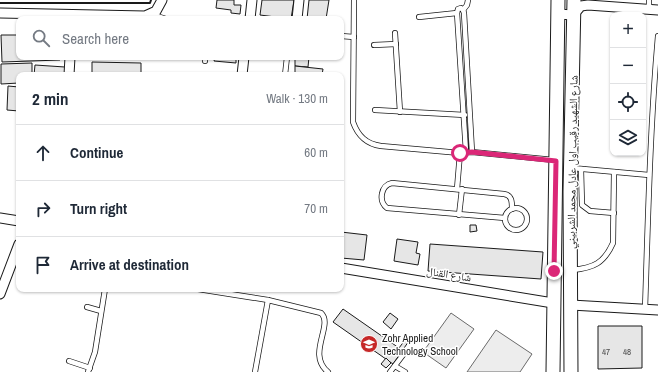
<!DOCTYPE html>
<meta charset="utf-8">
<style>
:root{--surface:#fff;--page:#f6f6f7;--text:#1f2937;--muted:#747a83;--line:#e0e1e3}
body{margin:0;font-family:"Archivo Narrow","Noto Naskh Arabic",sans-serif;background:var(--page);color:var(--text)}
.controls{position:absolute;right:12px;top:12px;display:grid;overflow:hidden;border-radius:8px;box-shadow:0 1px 3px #0004}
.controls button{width:36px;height:36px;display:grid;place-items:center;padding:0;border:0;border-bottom:1px solid var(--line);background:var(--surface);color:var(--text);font:20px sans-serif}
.stop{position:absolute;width:12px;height:12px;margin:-9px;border:3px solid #db2777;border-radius:50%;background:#fff}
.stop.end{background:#db2777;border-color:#fff;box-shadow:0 1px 4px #0008}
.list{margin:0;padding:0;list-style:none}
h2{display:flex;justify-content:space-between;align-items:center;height:52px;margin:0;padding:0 16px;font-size:17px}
h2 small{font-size:13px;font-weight:400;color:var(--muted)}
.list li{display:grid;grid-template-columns:26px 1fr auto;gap:12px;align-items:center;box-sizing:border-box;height:56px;padding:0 16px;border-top:1px solid var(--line)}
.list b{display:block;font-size:15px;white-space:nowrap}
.list em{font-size:13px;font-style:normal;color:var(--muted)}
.icon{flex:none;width:22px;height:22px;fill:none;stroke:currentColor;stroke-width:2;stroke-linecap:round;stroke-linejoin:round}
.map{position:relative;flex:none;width:658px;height:372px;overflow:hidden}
.search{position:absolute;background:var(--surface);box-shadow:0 1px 3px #0004;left:16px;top:16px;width:328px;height:44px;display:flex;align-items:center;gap:10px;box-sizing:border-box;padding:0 14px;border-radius:8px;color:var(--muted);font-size:15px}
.panel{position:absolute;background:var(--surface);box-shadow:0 1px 3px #0004;left:16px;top:72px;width:328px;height:220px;border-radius:8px}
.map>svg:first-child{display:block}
.built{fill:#ededed;stroke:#6a6a6a}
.building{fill:#e6e6e6;stroke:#1a1a1a}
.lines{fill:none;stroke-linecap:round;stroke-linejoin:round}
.lane-casing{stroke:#1a1a1a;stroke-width:6}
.street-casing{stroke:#1a1a1a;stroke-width:11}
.secondary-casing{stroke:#1a1a1a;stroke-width:15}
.lane{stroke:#fff;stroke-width:4.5}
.street{stroke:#fff;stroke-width:9}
.secondary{stroke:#fff;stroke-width:13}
.wall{stroke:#1a1a1a;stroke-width:2}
.route{stroke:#db2777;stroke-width:5}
.labels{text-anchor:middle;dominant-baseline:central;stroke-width:3;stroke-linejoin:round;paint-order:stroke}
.number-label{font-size:9px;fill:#4d4d4d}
.street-label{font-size:11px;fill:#1a1a1a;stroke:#fff}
.poi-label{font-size:11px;fill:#1a1a1a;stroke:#fff;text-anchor:start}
</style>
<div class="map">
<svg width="658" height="372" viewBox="0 0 658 372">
<rect width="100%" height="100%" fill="#fff"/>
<g class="built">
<polygon points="451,313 474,329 446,368 423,352"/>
<polygon points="496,330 532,354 520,372 467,372"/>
</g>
<g class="building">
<polygon points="217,0 234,0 234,5 241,5 240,14 231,13 231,10 216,8"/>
<polygon points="262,0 294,0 291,19 260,15"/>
<polygon points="309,0 329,0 326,19 307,19"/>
<polygon points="1,35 19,35 19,57 60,57 60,60 2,62"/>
<polygon points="215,57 236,57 236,63 214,61"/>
<polygon points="295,57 309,57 308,67 295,66"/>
<polygon points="92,62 141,63 141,73 182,75 92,75"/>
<polygon points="32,63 32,75 19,75 19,83 1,84 1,64"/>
<polygon points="35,65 65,67 65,75 34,75"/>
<polygon points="295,66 323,69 322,75 295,75"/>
<polygon points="8,86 19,87 19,111 7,110"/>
<polygon points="470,225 476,225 477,231 470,232"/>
<polygon points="341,232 367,235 364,260 341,258"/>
<polygon points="397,239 418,242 416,253 420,254 418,265 394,261"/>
<polygon points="430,244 543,252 541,279 428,271"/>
<polygon points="343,309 399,348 408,336 411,338 393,364 333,322"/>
<polygon points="390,313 398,319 391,329 383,322"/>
<polygon points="598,326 642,326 642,368 598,369"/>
<polygon points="386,358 391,363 386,368 381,364"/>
</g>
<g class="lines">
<g class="lane-casing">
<g id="lane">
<path d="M354 0 353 122C358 136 366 144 381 146L460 153 472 152 554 160"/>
<polyline points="463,10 467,5 468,0"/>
<polyline points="649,10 649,0"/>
<polyline points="151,14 166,19"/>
<polyline points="419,17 457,13"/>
<polyline points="395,33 400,112"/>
<polyline points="341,36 354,37"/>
<polyline points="374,45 396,44"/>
<polyline points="205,61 205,57"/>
<polyline points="285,75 287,57"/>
<polyline points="375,110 465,115"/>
<polyline points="466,152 457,13 458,9 461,8 463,10 464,13 472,152"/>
<polyline points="572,168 649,175"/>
<polyline points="581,169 582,205 590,211 614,213"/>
<polyline points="457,189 460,153"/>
<circle cx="516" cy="219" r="11"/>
<polyline points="459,215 462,189"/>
<path d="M505 218 387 208C378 201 381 185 392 183L504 194C512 195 512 202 512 209"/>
<path d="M572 270C594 268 604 263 613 243L614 172"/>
<path d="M198 289 268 300 321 313C334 325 306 354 328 372"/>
<polyline points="87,307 101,311"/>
<path d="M645 310C648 218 650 127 658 36"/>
<polyline points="69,361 90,368"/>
<polyline points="395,366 405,372"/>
<polyline points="88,372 95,352 105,289"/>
<polyline points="255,372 268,300"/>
<polyline points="390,372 403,355"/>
</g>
</g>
<g class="street-casing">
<g id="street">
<polyline points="0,13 145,16 156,11 162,0"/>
<polyline points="558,14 573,15 581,6 588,5 658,10"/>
<polyline points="250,19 252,0"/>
<polyline points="297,19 299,0"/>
<polyline points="69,75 70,57"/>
<polyline points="242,75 244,57"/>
<polyline points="0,218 19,221"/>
<polyline points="341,268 553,303"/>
<polyline points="0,294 19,244"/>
<polyline points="571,305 658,310"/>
</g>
</g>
<g class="secondary-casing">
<g id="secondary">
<polyline points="553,372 558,0"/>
<polyline points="571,372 570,192 574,0"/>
</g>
</g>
<use href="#lane" class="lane"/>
<use href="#street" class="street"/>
<use href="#secondary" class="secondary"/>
<polyline class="wall" points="0,3 150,3 151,0"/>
</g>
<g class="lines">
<polyline class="route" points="460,153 472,152 556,161 554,271"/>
</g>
<defs>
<g id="school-disc" transform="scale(0.9)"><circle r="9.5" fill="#c62828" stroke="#fff"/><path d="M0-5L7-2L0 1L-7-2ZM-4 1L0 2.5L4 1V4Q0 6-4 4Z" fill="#fff"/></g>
</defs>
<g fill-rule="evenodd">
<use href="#school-disc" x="369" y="344"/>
</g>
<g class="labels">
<g class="number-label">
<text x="606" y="352">47</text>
<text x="627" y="352">48</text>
</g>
<g class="street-label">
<text transform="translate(572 162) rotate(-89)">شارع الشهيد رقيب اول عادل محمد الشربيني</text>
<text transform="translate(449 274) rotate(9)">شارع القنال</text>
</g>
<g class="poi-label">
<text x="382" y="338">Zohr Applied<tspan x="382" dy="13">Technology School</tspan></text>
</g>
</g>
</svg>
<div class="controls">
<button>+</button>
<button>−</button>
<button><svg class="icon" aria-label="locate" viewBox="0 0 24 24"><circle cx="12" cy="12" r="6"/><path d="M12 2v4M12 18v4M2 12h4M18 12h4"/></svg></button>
<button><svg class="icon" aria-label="layers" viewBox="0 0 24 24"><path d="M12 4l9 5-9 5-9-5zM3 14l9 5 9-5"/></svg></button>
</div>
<div class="stop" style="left:460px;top:153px"></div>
<div class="stop end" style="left:554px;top:271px"></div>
<div class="search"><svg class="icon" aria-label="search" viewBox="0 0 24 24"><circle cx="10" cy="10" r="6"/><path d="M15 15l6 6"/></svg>Search here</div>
<section class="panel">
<h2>2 min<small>Walk · 130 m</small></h2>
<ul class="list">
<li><svg class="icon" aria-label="ahead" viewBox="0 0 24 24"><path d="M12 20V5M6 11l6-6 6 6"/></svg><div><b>Continue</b></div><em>60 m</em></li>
<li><svg class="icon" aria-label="right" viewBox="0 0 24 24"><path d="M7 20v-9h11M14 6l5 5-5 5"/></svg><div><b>Turn right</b></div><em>70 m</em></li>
<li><svg class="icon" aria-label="arrive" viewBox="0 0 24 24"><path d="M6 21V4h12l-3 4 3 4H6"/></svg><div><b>Arrive at destination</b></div></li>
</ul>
</section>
</div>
